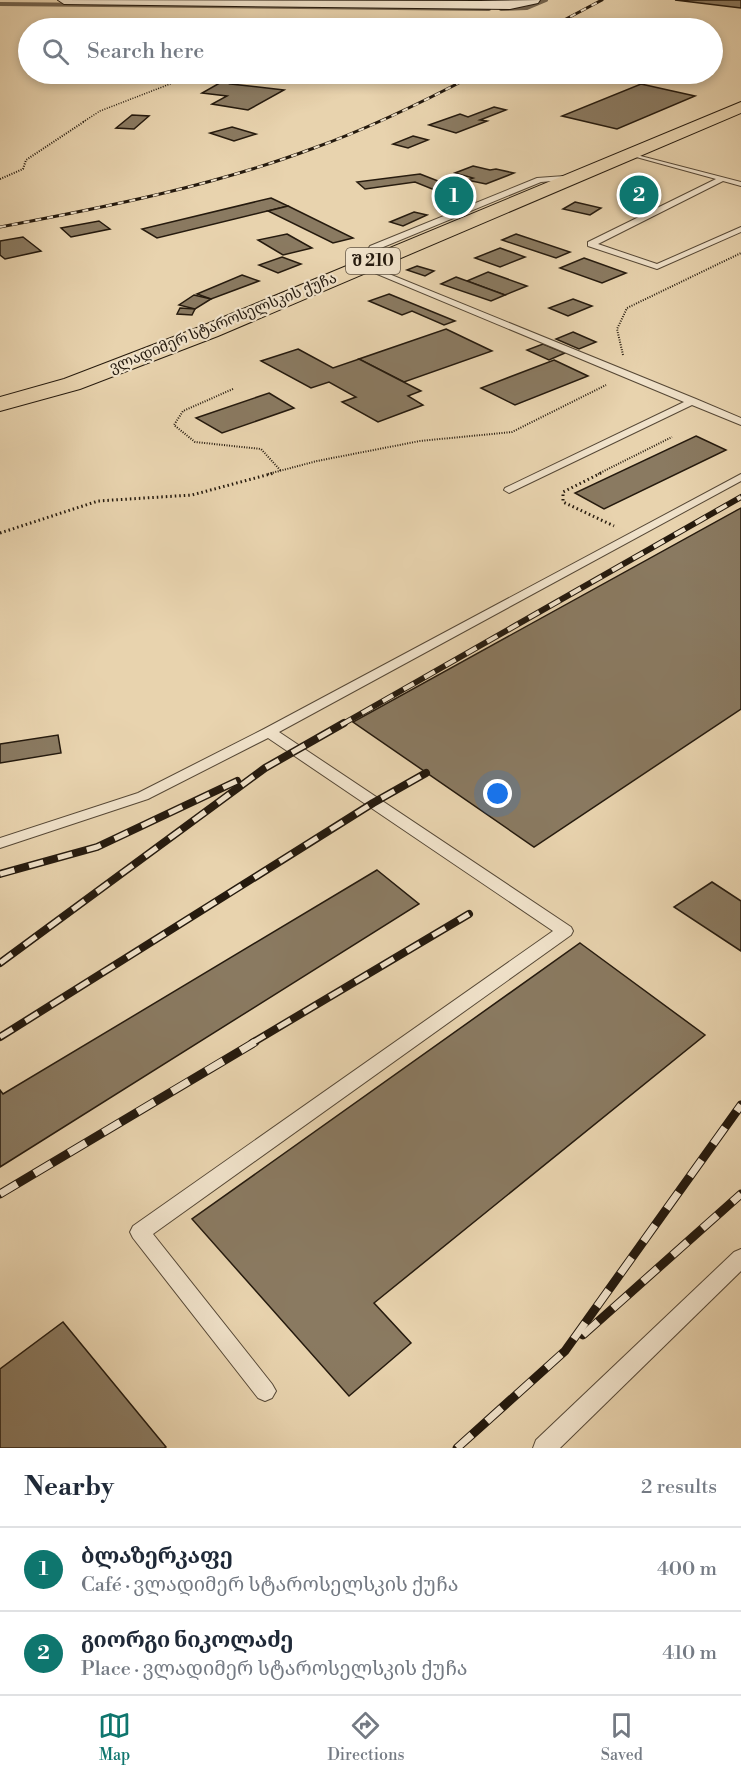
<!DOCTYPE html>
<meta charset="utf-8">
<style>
:root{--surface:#fff;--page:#f6f6f7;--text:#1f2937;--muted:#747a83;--line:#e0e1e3;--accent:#0f766e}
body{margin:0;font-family:"Libre Bodoni","Noto Serif Georgian",serif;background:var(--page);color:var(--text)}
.you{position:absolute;left:498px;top:794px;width:21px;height:21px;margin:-15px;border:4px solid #fff;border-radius:50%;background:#1a73e8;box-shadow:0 0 0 9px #1a73e833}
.badge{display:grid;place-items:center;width:39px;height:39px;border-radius:50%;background:var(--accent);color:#fff;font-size:20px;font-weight:700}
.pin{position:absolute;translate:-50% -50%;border:3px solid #fff;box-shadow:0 2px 6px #0006}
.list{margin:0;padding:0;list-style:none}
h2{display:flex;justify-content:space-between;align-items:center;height:78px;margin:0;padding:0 24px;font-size:26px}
h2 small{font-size:20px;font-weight:400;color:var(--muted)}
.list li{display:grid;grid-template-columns:39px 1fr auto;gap:18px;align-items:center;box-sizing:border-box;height:84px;padding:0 24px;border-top:2px solid var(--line)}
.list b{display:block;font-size:22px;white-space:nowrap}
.list p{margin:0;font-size:20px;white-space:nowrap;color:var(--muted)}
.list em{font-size:20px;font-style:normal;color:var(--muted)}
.icon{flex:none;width:33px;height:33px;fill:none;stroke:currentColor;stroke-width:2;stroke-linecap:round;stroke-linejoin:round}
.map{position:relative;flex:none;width:741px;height:1448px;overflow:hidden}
.search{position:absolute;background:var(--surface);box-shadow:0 3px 9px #0003;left:18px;right:18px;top:18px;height:66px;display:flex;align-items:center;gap:15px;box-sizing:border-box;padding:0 21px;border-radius:33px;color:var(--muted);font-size:22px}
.sheet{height:246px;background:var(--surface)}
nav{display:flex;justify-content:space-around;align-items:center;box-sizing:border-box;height:84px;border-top:2px solid var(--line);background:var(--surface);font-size:16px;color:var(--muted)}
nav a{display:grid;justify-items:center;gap:3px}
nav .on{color:var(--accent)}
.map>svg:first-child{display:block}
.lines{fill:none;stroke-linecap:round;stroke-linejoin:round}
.stream{stroke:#72634e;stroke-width:4}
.building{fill:#8a7a61;stroke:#251a0e;stroke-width:1.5}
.lane-casing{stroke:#564836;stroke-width:2}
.secondary-casing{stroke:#251a0e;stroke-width:2}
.primary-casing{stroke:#251a0e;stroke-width:2}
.path-far2{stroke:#251a0e;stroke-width:1.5;stroke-dasharray:1 1.5;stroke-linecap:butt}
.path-far1{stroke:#251a0e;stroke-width:2;stroke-dasharray:1 1.5;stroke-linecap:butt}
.path{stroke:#251a0e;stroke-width:3;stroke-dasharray:1.5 3;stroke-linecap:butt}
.lane{fill:#f0e2ca;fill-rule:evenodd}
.secondary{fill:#f0e2ca;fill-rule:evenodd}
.primary{fill:#e8d3ae;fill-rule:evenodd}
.rail-far3-casing{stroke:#251a0e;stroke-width:3}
.rail-far2-casing{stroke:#251a0e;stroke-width:6}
.rail-far1-casing{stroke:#251a0e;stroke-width:8}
.rail-casing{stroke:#251a0e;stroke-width:9}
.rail-far3{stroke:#f0e2ca;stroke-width:2;stroke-dasharray:6;stroke-linecap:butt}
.rail-far2{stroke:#f0e2ca;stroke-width:4;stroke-dasharray:12;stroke-linecap:butt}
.rail-far1{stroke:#f0e2ca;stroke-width:5;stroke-dasharray:15;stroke-linecap:butt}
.rail{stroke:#f0e2ca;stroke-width:7;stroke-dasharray:20;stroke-linecap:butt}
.labels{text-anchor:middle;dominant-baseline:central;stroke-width:4.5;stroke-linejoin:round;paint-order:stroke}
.far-street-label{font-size:15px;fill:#251a0e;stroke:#f0e2ca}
.shield{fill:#f0e2ca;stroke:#625646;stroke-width:1.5}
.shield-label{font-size:16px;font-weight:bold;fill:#251a0e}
</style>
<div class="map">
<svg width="741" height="1448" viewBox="0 0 741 1448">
<rect width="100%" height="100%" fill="#e8d3ae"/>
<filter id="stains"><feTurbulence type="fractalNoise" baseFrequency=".00333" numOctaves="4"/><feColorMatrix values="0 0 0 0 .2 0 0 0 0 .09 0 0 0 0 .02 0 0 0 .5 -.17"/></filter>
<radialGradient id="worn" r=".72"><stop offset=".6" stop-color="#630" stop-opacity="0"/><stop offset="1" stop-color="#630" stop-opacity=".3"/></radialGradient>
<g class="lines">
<g class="stream">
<polyline points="0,4 489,9"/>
<polyline points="501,9 527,8 546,0"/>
</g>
</g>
<g class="building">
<polygon points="675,0 741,0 741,8"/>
<polygon points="232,76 245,78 231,84 284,90 248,110 212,104 227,96 202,93"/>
<polygon points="641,84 695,96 617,129 562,116"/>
<polygon points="494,107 506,110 480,120 487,121 456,133 429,125 460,114 468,117"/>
<polygon points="132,115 149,116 134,129 116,128"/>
<polygon points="232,127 256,134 234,141 210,133"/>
<polygon points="413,136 428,140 408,148 393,144"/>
<polygon points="473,166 490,170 496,169 514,173 486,184 467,180 473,178 455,173"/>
<polygon points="420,174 474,195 457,199 415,182 365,189 357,182"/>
<polygon points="271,198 288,206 157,238 142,229"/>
<polygon points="575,202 601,208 590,215 563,209"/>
<polygon points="288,206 353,238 333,243 268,211"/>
<polygon points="414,212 427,215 403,226 390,222"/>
<polygon points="99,221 110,229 71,237 61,228"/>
<polygon points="287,234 312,248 283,255 258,240"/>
<polygon points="516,234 570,252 556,258 502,240"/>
<polygon points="23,237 41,251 5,259 0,255 0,241"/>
<polygon points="500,248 525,257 500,267 475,258"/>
<polygon points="282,257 301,264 278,273 259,265"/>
<polygon points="584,258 626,273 602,283 560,268"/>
<polygon points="417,266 434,271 425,276 407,270"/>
<polygon points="488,272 527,286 505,295 467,281"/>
<polygon points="242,275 259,281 211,299 197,294"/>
<polygon points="456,277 467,281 505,295 491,301 441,284"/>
<polygon points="389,294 455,321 444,325 412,311 402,315 369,301"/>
<polygon points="194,295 211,299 195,309 179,305"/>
<polygon points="573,299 592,306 568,316 549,308"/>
<polygon points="180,308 195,309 192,315 177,314"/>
<polygon points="446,329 492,351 404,382 359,359"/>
<polygon points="573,332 596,342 579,349 556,339"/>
<polygon points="543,344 565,353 549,360 527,350"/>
<polygon points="298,349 333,368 359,359 421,391 408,396 423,405 378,422 342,402 356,397 329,382 311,388 261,361"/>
<polygon points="554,360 588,376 515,405 481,388"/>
<polygon points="269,393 294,408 222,433 196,418"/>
<polygon points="696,436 726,450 604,509 575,493"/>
<polygon points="741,508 741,709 534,847 353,722"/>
<polygon points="58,735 61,753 0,763 0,744"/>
<polygon points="377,870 419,904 0,1167 0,1090 3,1094"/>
<polygon points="712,882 741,901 741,951 674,907"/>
<polygon points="580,943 705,1035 374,1303 411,1343 349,1396 192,1219"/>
<polygon points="63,1322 166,1447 164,1448 0,1448 0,1369"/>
</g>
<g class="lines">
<g class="lane-casing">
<g id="lane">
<polygon points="629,153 741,182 741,186 723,181 598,244 657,264 741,227 741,232 657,269 588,246 588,242 716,179 629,155"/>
<polygon points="578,175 578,179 575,179 541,182 376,250 367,265 696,399 741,418 741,425 692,405 509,493 504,490 505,488 684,402 358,266 370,246 537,178"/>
<polygon points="741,474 741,481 279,732 571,927 573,931 571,935 153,1234 272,1384 276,1391 272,1398 265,1401 258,1398 133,1238 130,1232 133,1226 553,931 268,738 148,799 0,848 0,838 138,793 264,729"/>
<polygon points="741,1249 741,1271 560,1448 533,1448 536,1440 734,1252"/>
</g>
</g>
<g class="secondary-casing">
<polygon id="secondary" points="58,0 480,1 540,0 538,3 510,9 64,4"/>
</g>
<g class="primary-casing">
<polygon id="primary" points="741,102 741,113 218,336 80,389 0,411 0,397 64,379 202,326"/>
</g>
<g class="path-far2">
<polyline points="304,28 315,22"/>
<polyline points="83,122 100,111 196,74"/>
</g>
<g class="path-far1">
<polyline points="0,179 23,169 26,160 85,121"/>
<polyline points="623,355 617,329 627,308 741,253"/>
<polyline points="233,389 183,411 174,425 195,442 261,449 281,471"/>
<polyline points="268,474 317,461 420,441 512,432 606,385"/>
<polyline points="598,474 672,437"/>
</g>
<g class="path">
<polyline points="601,473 563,492 563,502 614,526"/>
<polyline points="0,533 98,501 192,495 274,473"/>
</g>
<use href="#lane" class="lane"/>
<use href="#secondary" class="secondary"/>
<use href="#primary" class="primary"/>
<g class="rail-far3-casing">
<g id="rail-far3">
<polyline points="549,28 602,0"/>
<path d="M0 227C106 207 213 186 314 148 370 128 423 102 476 74"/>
</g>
</g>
<g class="rail-far2-casing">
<polyline id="rail-far2" points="341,725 741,497"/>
</g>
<g class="rail-far1-casing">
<g id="rail-far1">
<polyline points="0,874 97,847 237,781"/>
<polyline points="0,963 265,768 344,723"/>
<polyline points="0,1037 373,803 426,773"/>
<polyline points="252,1043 469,914"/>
</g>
</g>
<g class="rail-casing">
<g id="rail">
<polyline points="0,1194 255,1042"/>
<polyline points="583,1335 741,1194"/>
<polyline points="457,1448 565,1351 741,1105"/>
</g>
</g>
<use href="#rail-far3" class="rail-far3"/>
<use href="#rail-far2" class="rail-far2"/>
<use href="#rail-far1" class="rail-far1"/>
<use href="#rail" class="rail"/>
</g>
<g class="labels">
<g class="far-street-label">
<text transform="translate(223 323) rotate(-22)">ვლადიმერ სტაროსელსკის ქუჩა</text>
</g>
<rect class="shield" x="346" y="248" width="54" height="26" rx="4.5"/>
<g class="shield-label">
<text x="373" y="261">შ 210</text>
</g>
</g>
<rect width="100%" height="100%" filter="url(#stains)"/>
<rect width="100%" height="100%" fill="url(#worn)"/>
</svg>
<div class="you"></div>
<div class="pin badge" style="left:454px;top:196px">1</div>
<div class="pin badge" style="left:639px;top:195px">2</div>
<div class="search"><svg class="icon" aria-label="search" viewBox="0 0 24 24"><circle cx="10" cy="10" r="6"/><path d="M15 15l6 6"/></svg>Search here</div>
</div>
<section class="sheet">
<h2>Nearby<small>2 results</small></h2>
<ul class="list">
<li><span class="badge">1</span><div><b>ბლაზერკაფე</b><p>Café · ვლადიმერ სტაროსელსკის ქუჩა</p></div><em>400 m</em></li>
<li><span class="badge">2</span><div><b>გიორგი ნიკოლაძე</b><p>Place · ვლადიმერ სტაროსელსკის ქუჩა</p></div><em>410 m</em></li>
</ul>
</section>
<nav>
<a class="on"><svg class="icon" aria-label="map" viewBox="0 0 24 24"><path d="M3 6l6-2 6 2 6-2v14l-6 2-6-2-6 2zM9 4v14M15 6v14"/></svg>Map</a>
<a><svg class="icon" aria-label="directions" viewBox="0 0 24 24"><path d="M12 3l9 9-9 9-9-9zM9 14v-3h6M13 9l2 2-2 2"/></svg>Directions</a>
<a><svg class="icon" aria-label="saved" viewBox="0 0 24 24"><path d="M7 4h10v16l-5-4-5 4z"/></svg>Saved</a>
</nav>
